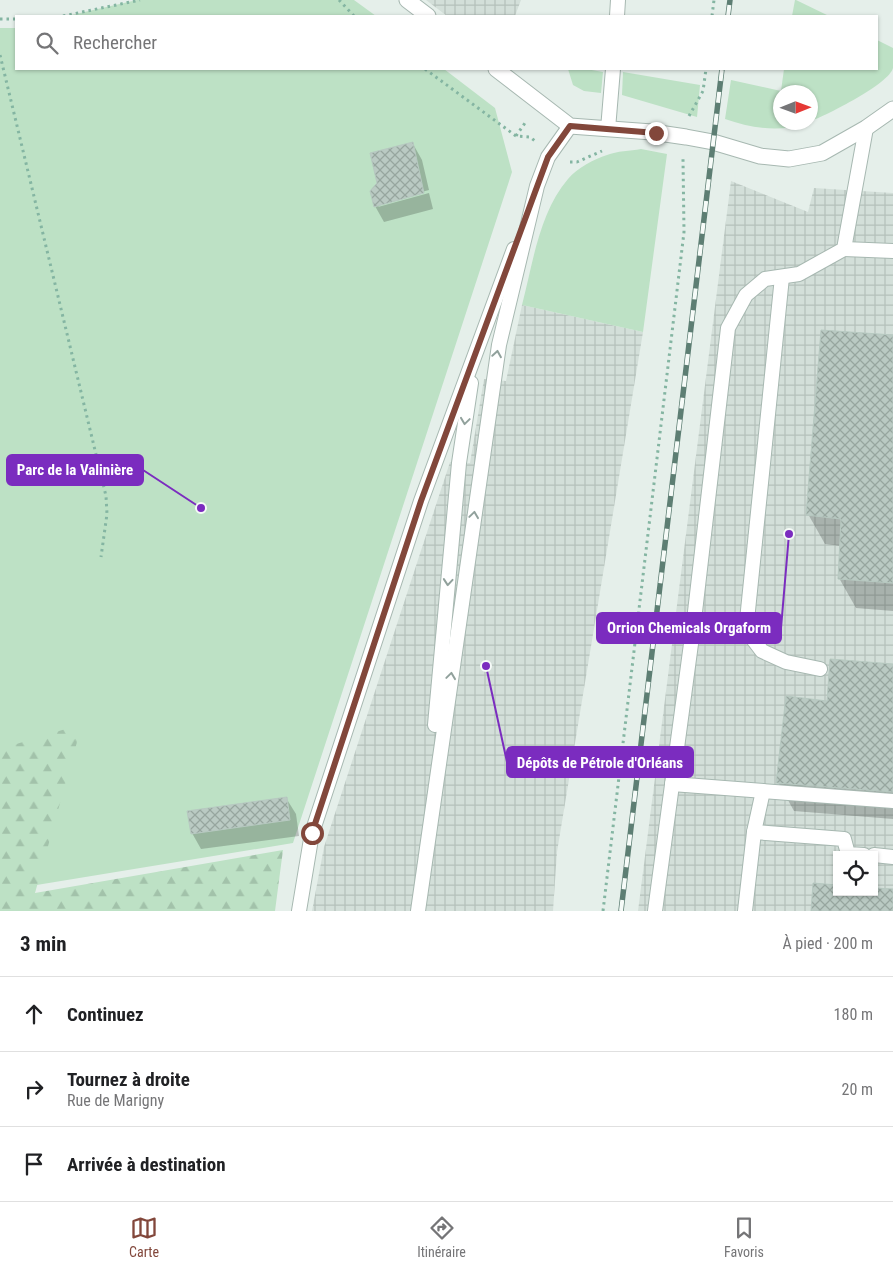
<!DOCTYPE html>
<html lang="fr">
<meta charset="utf-8">
<style>
:root{--surface:#fff;--page:#f6f6f6;--text:#202124;--muted:#757577;--line:#e0e0e0;--accent:#82473b}
body{margin:0;font-family:"Roboto Condensed",sans-serif;background:var(--page);color:var(--text)}
.controls{position:absolute;right:15px;bottom:15px;display:grid;overflow:hidden;border-radius:0px;box-shadow:0 1px 4px #0004}
.controls button{width:45px;height:45px;display:grid;place-items:center;padding:0;border:0;border-bottom:1px solid var(--line);background:var(--surface);color:var(--text);font:25px sans-serif}
.compass{position:absolute;left:773px;top:85px;width:45px;height:45px;border-radius:50%;background:var(--surface);box-shadow:0 1px 4px #0004;rotate:89deg}
.stop{position:absolute;width:15px;height:15px;margin:-11px;border:4px solid #82473b;border-radius:50%;background:#fff}
.stop.end{background:#82473b;border-color:#fff;box-shadow:0 1px 5px #0008}
.list{margin:0;padding:0;list-style:none}
h2{display:flex;justify-content:space-between;align-items:center;height:65px;margin:0;padding:0 20px;font-size:21px}
h2 small{font-size:16px;font-weight:400;color:var(--muted)}
.list li{display:grid;grid-template-columns:32px 1fr auto;gap:15px;align-items:center;box-sizing:border-box;height:75px;padding:0 20px;border-top:1px solid var(--line)}
.list b{display:block;font-size:19px;white-space:nowrap}
.list p{margin:0;font-size:16px;white-space:nowrap;color:var(--muted)}
.list em{font-size:16px;font-style:normal;color:var(--muted)}
.icon{flex:none;width:28px;height:28px;fill:none;stroke:currentColor;stroke-width:2;stroke-linecap:round;stroke-linejoin:round}
.map{position:relative;flex:none;width:893px;height:911px;overflow:hidden}
.search{position:absolute;background:var(--surface);box-shadow:0 1px 4px #0004;left:15px;right:15px;top:15px;height:55px;display:flex;align-items:center;gap:12px;box-sizing:border-box;padding:0 18px;border-radius:0px;color:var(--muted);font-size:19px}
.sheet{height:290px;background:var(--surface)}
nav{display:flex;justify-content:space-around;align-items:center;box-sizing:border-box;height:70px;border-top:1px solid var(--line);background:var(--surface);font-size:14px;color:var(--muted)}
nav a{display:grid;justify-items:center;gap:2px}
nav .on{color:var(--accent)}
.map>svg:first-child{display:block}
.industrial{fill:url(#industrial-grid);fill-rule:evenodd}
.green{fill:#bde1c5}
.forest{fill:url(#forest-firs)}
.shadow{fill:#0003}
.building{fill:url(#building-cross-hatch);stroke:#b7c9c1}
.lines{fill:none;stroke-linecap:round;stroke-linejoin:round}
.service-casing{stroke:#a7b8b1;stroke-width:16}
.minor-casing{stroke:#a7b8b1;stroke-width:17}
.path{stroke:#84b5a2;stroke-width:3;stroke-dasharray:2.5 4;stroke-linecap:butt}
.service{stroke:#fff;stroke-width:14}
.minor{stroke:#fff;stroke-width:15}
.rail-casing{stroke:#5d7e73;stroke-width:5.5}
.rail{stroke:#f6fbf8;stroke-width:4;stroke-dasharray:11;stroke-linecap:butt}
.oneway{stroke:#91a19c}
.route{stroke:#82473b;stroke-width:6}
.leader{fill:none;stroke:#7b2cbf;stroke-width:2}
.callout-dot{fill:#7b2cbf;stroke:#f6fbf8;stroke-width:2}
.callout{fill:#7b2cbf;stroke:#7b2cbf;stroke-width:2}
.callout-label{font-size:15px;text-anchor:middle;font-weight:bold;fill:#fff}
</style>
<div class="map">
<svg width="893" height="911" viewBox="0 0 893 911">
<defs>
<pattern id="industrial-grid" width="8" height="8" patternUnits="userSpaceOnUse" patternTransform="scale(1.25)"><rect width="8" height="8" fill="#d3dfd9"/><path d="M0 4h8M4 0v8" fill="none" stroke="#b5c1bb"/></pattern>
<pattern id="forest-firs" width="22" height="20" patternUnits="userSpaceOnUse" patternTransform="scale(1.25)"><rect width="22" height="20" fill="#bde1c5"/><path d="M5 1l3.5 6h-7zM16 11l3.5 6h-7z" fill="#a2c2aa"/></pattern>
<pattern id="building-cross-hatch" width="8" height="8" patternUnits="userSpaceOnUse" patternTransform="scale(1.25)"><rect width="8" height="8" fill="#bacac3"/><path d="M0 0l8 8M0 8l8-8" fill="none" stroke="#97a69f"/></pattern>
</defs>
<rect width="100%" height="100%" fill="#e5efea"/>
<g class="industrial">
<polygon points="426,0 521,0 515,16 447,16"/>
<path d="M731 181 808 212 814 188 893 193V911H638ZM837 855H874V892H837Z"/>
<polygon points="522,305 643,332 557,852 553,911 312,911 324,847 450,462 470,463 484,379 506,381"/>
</g>
<g class="green">
<polygon points="137,0 354,0 376,16 67,16"/>
<polygon points="795,0 796,0 829,16 792,16"/>
<polygon points="0,28 16,28 16,69 444,69 495,108 512,172 293,843 0,891"/>
<path d="M877 40 893 48C893 54 893 62 893 68 889 84 827 115 811 121L810 92H780V122L807 123C780 133 751 128 725 119L731 80 781 91 784 69H877Z"/>
<polygon points="568,69 586,69 603,72 601,93 584,91 573,85"/>
<polygon points="623,72 700,85 697,117 622,95"/>
<path d="M641 149 667 154 643 332 522 305C533 263 539 213 568 179 577 168 594 159 607 155 617 151 630 151 641 149Z"/>
</g>
<polygon class="forest" points="82,724 35,893 283,850 275,911 0,911 0,749"/>
<g class="shadow">
<polygon points="413,144 422,160 429,190 382,203 378,207 429,193 433,209 384,222 375,206"/>
<polygon points="893,336 893,611 856,608 839,578 841,546 825,544 808,514"/>
<polygon points="893,665 893,819 794,811 778,782 828,702"/>
<polygon points="286,798 296,814 299,836 201,849 192,833"/>
</g>
<g class="building">
<polygon points="413,142 424,193 374,207 370,191 377,183 370,153"/>
<polygon points="821,330 893,335 893,583 838,579 841,519 806,515"/>
<polygon points="830,659 893,664 893,792 776,783 786,696 827,701"/>
<polygon points="287,797 290,820 191,834 187,811"/>
<polygon points="813,883 837,885 837,892 874,892 874,888 893,889 893,911 811,911"/>
</g>
<g class="lines">
<g class="service-casing">
<g id="service">
<polyline points="617,16 618,0"/>
<polyline points="608,129 613,69"/>
<polyline points="844,249 893,251"/>
<polyline points="782,277 746,630 762,651 786,662 820,669"/>
<polyline points="693,629 726,631 746,630"/>
<polyline points="435,725 459,463 471,383"/>
<polyline points="672,784 893,801"/>
<polyline points="754,832 844,839 848,854 864,855"/>
<polyline points="874,855 893,857"/>
<polyline points="299,911 312,833 421,501 514,249"/>
<polyline points="418,911 499,345 537,186 548,157 570,126"/>
<polyline points="655,911 693,629 728,328 746,295 765,279 799,274 844,249 866,128"/>
<polyline points="745,911 754,832 763,791"/>
</g>
</g>
<g class="minor-casing">
<g id="minor">
<polyline points="407,0 428,16"/>
<polyline points="496,69 570,126 652,132 686,137 713,142 760,156 789,159 822,153 866,128 893,109"/>
</g>
</g>
<g class="path">
<polyline points="339,0 354,16"/>
<polyline points="63,16 140,0"/>
<polyline points="712,16 714,0"/>
<polyline points="0,19 16,19"/>
<polyline points="0,55 106,496 107,514 101,557"/>
<polyline points="425,69 516,136 530,137 535,141"/>
<polyline points="689,116 703,91 706,69"/>
<polyline points="516,136 527,120"/>
<polyline points="570,162 577,162 602,151"/>
<polyline points="603,911 684,232 683,159"/>
</g>
<use href="#service" class="service"/>
<use href="#minor" class="minor"/>
<g class="rail-casing">
<g id="rail">
<polyline points="728,16 730,0"/>
<polyline points="621,911 722,69"/>
</g>
</g>
<use href="#rail" class="rail"/>
</g>
<defs><path id="oneway-chevron" d="M-2-3.5L2.5 0L-2 3.5" fill="none" stroke-width="1.6" stroke-linecap="round" stroke-linejoin="round" transform="scale(1.25)"/></defs>
<g class="oneway">
<use href="#oneway-chevron" transform="translate(497 354) rotate(-81)"/>
<use href="#oneway-chevron" transform="translate(465 421) rotate(98)"/>
<use href="#oneway-chevron" transform="translate(474 515) rotate(-82)"/>
<use href="#oneway-chevron" transform="translate(448 582) rotate(95)"/>
<use href="#oneway-chevron" transform="translate(451 676) rotate(-82)"/>
</g>
<g class="lines">
<polyline class="route" points="312,833 421,501 548,157 570,126 656,133"/>
</g>
<path class="leader" d="M201 508L143 470M789 534L781 628M486 666L507 762"/>
<g class="callout-dot">
<circle cx="201" cy="508" r="5"/>
<circle cx="789" cy="534" r="5"/>
<circle cx="486" cy="666" r="5"/>
</g>
<g class="callout">
<rect x="7" y="455" width="136" height="30" rx="5"/>
<rect x="597" y="613" width="184" height="30" rx="5"/>
<rect x="507" y="747" width="186" height="30" rx="5"/>
</g>
<g class="callout-label">
<text x="75" y="475">Parc de la Valinière</text>
<text x="689" y="633">Orrion Chemicals Orgaform</text>
<text x="600" y="768">Dépôts de Pétrole d'Orléans</text>
</g>
</svg>
<div class="controls">
<button><svg class="icon" aria-label="locate" viewBox="0 0 24 24"><circle cx="12" cy="12" r="6"/><path d="M12 2v4M12 18v4M2 12h4M18 12h4"/></svg></button>
</div>
<svg class="compass" viewBox="-18 -18 36 36"><path d="M0-13l5 13h-10z" fill="#e53935"/><path d="M0 13l5-13h-10z" fill="#757577"/></svg>
<div class="stop" style="left:312px;top:833px"></div>
<div class="stop end" style="left:656px;top:133px"></div>
<div class="search"><svg class="icon" aria-label="search" viewBox="0 0 24 24"><circle cx="10" cy="10" r="6"/><path d="M15 15l6 6"/></svg>Rechercher</div>
</div>
<section class="sheet">
<h2>3 min<small>À pied · 200 m</small></h2>
<ul class="list">
<li><svg class="icon" aria-label="ahead" viewBox="0 0 24 24"><path d="M12 20V5M6 11l6-6 6 6"/></svg><div><b>Continuez</b></div><em>180 m</em></li>
<li><svg class="icon" aria-label="right" viewBox="0 0 24 24"><path d="M7 20v-9h11M14 6l5 5-5 5"/></svg><div><b>Tournez à droite</b><p>Rue de Marigny</p></div><em>20 m</em></li>
<li><svg class="icon" aria-label="arrive" viewBox="0 0 24 24"><path d="M6 21V4h12l-3 4 3 4H6"/></svg><div><b>Arrivée à destination</b></div></li>
</ul>
</section>
<nav>
<a class="on"><svg class="icon" aria-label="map" viewBox="0 0 24 24"><path d="M3 6l6-2 6 2 6-2v14l-6 2-6-2-6 2zM9 4v14M15 6v14"/></svg>Carte</a>
<a><svg class="icon" aria-label="directions" viewBox="0 0 24 24"><path d="M12 3l9 9-9 9-9-9zM9 14v-3h6M13 9l2 2-2 2"/></svg>Itinéraire</a>
<a><svg class="icon" aria-label="saved" viewBox="0 0 24 24"><path d="M7 4h10v16l-5-4-5 4z"/></svg>Favoris</a>
</nav>
